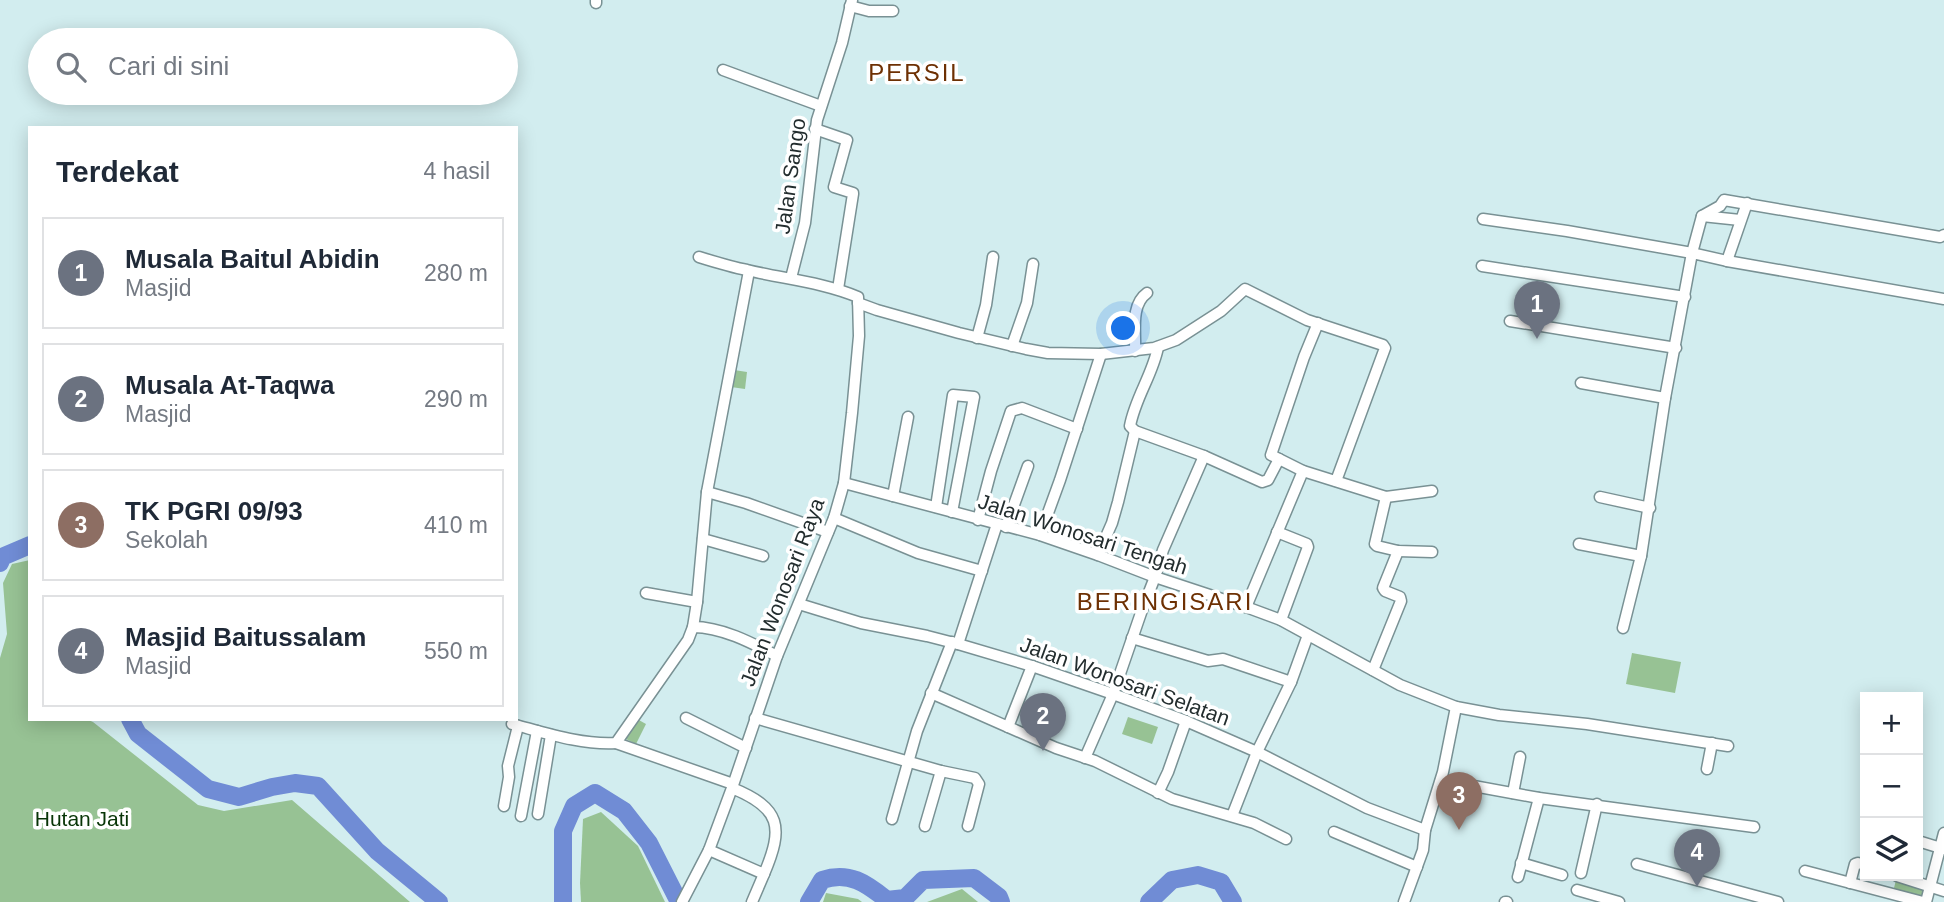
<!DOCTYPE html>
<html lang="id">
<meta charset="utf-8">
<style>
:root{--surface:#fff;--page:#f6f6f7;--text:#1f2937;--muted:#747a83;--line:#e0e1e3;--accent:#ea580c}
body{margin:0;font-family:Helvetica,sans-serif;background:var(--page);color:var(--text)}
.controls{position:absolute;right:21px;bottom:21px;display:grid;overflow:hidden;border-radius:0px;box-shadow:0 4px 18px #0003}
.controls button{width:63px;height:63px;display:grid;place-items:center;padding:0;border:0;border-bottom:2px solid var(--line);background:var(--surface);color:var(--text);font:35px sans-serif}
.you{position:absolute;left:1124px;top:329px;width:24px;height:24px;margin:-18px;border:5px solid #fff;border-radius:50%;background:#1a73e8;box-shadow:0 0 0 10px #1a73e833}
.badge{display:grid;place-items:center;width:46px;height:46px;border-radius:50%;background:var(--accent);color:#fff;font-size:23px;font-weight:700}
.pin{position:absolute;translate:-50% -58px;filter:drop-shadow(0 2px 4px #0008)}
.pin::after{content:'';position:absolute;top:37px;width:24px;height:21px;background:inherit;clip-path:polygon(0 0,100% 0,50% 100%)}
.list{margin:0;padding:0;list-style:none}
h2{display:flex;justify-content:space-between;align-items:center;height:91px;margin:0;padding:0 28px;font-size:30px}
h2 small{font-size:23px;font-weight:400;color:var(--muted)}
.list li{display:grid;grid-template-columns:46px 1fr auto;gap:21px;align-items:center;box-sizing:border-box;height:112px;margin:0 14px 14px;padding:0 14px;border:2px solid var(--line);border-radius:0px}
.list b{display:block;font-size:26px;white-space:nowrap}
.list p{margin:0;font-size:23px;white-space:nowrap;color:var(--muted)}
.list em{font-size:23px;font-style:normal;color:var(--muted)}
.icon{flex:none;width:38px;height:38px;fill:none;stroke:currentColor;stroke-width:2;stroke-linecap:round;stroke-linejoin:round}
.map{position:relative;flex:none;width:1944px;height:902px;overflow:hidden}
.search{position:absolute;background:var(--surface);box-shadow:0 4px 18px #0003;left:28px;top:28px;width:490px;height:77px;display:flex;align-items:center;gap:18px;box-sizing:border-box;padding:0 24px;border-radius:38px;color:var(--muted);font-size:26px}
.panel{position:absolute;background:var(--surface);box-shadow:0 4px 18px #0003;left:28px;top:126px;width:490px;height:595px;border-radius:0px}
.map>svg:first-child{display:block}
.green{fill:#97c294}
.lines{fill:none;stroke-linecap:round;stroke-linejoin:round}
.river{stroke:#708cd5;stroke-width:18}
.minor-casing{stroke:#799194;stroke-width:13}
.minor{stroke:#fff;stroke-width:10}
.labels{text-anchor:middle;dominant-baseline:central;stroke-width:7;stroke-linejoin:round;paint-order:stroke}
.street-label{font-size:21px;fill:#232d2e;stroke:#fff}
.park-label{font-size:21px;fill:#083507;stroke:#fff}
.quarter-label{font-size:24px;letter-spacing:2px;fill:#6d3003;stroke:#fff}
</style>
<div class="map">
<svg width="1944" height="902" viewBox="0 0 1944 902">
<rect width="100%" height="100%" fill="#d2edef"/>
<g class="green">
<polygon points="734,370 747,372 745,389 731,387"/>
<polygon points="30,560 30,719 86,719 93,722 198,805 224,811 292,800 410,902 0,902 0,658 7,634 3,583 12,564"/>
<polygon points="1632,653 1681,662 1675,693 1626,684"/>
<polygon points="1128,717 1158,727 1152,744 1122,734"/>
<polygon points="637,719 646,724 636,744 626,739"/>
<polygon points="601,812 638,846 665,902 581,902 580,883 583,819"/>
<polygon points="1896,880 1924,888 1921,900 1893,892"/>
<polygon points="962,889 978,902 927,902"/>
<polygon points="826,893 858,899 862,902 823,902"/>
</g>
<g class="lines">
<g class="river">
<polyline points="0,563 2,557 30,545"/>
<polyline points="130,719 138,734 208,789 239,797 272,787 295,783 318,786 377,851 439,902"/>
<polyline points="563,902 563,831 574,806 595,793 624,811 649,843 679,902"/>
<path d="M809 902 822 880C849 871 866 883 887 900L905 898 923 880 974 878 999 897 1001 902"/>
<polyline points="1149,902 1172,880 1198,875 1221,882 1233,902"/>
</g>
<g class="minor-casing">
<g id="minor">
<polyline points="596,3 596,0"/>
<polyline points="850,6 869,11 893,11"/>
<polyline points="723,70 821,106"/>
<polyline points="815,129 847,140 834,187 853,193 853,194 838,289"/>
<polyline points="1702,216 1740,220"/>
<polyline points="1483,219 1567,231 1692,253 1702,216 1720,206 1724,200 1940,237 1944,235"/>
<polyline points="1727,261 1747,203"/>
<polyline points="1482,266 1685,297"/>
<polyline points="791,278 805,223 817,120 842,43 852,0"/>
<polyline points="858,303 877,310 959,333 1026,349 1048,353 1101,354 1154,348 1176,340 1221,311 1245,289 1307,320 1383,345 1385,348 1336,481"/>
<polyline points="1510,321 1676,348"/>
<polyline points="1318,323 1304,357 1271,455 1303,471 1386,497 1432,491"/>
<polyline points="977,338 986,305 993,257"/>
<polyline points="1012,346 1027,303 1033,264"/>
<path d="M1135 351C1136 332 1130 305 1147 293"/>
<polyline points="1581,383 1665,398"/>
<polyline points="1204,456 1262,482 1268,480 1279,459"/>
<polyline points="844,483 1040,535 1098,555 1155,577 1246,607 1281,620 1400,685 1456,707 1499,715 1587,724 1728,746"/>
<polyline points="707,492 746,503 828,532"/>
<polyline points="893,496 908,417"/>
<polyline points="1386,497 1375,544 1377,546 1398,551 1432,552"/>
<polyline points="1600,497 1650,508"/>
<polyline points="936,507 953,395 974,397 952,512"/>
<polyline points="834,518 918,553 982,571"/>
<polyline points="978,520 991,471 1011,411 1022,408 1077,429"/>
<polyline points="1006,527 1028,466"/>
<polyline points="1277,532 1307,544 1308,547 1281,620"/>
<polyline points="1040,535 1060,480 1101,354"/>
<polyline points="703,539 763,556"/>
<polyline points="1579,544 1641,556"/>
<polyline points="1098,555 1112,523 1118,502 1135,431"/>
<polyline points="646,593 697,602"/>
<polyline points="799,604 861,623 927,636 958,644 1032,666 1113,694 1186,721 1257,752 1367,808 1425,830"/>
<polyline points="1246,607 1303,471"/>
<path d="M693 627C722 627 752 643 777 656"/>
<polyline points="1623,628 1641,556 1665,398 1692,253 1727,261 1944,299"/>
<polyline points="1132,638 1208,661 1223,659 1291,682"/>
<polyline points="958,644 997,524"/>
<polyline points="1373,670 1401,601 1400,597 1385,591 1383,588 1398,551"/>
<polyline points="931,693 1056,748 1095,761 1172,799 1254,823 1286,839"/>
<polyline points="686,718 746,748"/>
<polyline points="755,718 941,771 975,778 979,784 968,826"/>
<path d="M512 724C546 733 581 745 616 743L688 640 693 627 697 602 707 492 749 271"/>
<polyline points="1008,727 1032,666"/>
<polyline points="616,743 733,784"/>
<path d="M1085 758 1113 694 1142 610 1155 577 1163 550 1204 456 1135 431 1130 426C1135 398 1153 374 1158 347"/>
<polyline points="1707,769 1712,743"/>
<polyline points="1441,780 1539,798 1754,827"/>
<polyline points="1158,793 1168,772 1186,721"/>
<polyline points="1513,793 1520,757"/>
<polyline points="504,806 509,777 508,766 518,726"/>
<polyline points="538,814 551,735"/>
<polyline points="521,816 537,731"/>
<polyline points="1232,816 1257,752 1291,682 1308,635"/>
<polyline points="892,819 917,731 952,642"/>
<polyline points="925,826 941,771"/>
<polyline points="1334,832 1417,867"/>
<polyline points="1918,841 1944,849"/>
<path d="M709 850 764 874C784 827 781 808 732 788"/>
<polyline points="1521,863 1562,875"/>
<polyline points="1637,864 1778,902"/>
<polyline points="1805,871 1923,902"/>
<polyline points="1581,873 1597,804"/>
<polyline points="1897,876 1944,891"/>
<polyline points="1518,877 1539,798"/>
<polyline points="1850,883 1855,864 1858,863 1865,865"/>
<polyline points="1577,890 1619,902"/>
<path d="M682 902 709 850 732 788 777 656 834 518 844 483 852 413 859 336 858 297C822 282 784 279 747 270 731 267 715 262 699 257"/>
<polyline points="752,902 764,874"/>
<polyline points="1404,902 1423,850 1425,830 1443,772 1456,707"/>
<polyline points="1505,902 1507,902"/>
<polyline points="1926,902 1944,833"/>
</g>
</g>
<use href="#minor" class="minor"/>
</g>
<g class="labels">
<g class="street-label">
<text transform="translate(790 176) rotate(-82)">Jalan Sango</text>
<text transform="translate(1083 534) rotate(18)">Jalan Wonosari Tengah</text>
<text transform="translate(782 592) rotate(-69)">Jalan Wonosari Raya</text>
<text transform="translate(1125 681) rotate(20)">Jalan Wonosari Selatan</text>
</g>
<g class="park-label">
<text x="82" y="818">Hutan Jati</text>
</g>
<g class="quarter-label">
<text x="917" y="72">PERSIL</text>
<text x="1165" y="601">BERINGISARI</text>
</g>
</g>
</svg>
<div class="controls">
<button>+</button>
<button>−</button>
<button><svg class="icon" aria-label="layers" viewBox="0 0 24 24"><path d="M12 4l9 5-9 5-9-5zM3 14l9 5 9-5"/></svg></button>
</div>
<div class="you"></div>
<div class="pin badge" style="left:1537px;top:339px;background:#6b7280">1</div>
<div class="pin badge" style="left:1043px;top:751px;background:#6b7280">2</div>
<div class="pin badge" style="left:1459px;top:830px;background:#8d6e63">3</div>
<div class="pin badge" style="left:1697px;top:887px;background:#6b7280">4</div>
<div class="search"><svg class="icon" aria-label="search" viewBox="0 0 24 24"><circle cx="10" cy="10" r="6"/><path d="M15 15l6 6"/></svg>Cari di sini</div>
<section class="panel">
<h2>Terdekat<small>4 hasil</small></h2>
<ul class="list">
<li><span class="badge" style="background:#6b7280">1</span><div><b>Musala Baitul Abidin</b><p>Masjid</p></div><em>280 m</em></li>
<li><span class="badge" style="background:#6b7280">2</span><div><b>Musala At-Taqwa</b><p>Masjid</p></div><em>290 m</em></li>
<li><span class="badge" style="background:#8d6e63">3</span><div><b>TK PGRI 09/93</b><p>Sekolah</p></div><em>410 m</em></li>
<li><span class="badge" style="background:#6b7280">4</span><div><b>Masjid Baitussalam</b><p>Masjid</p></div><em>550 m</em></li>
</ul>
</section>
</div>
